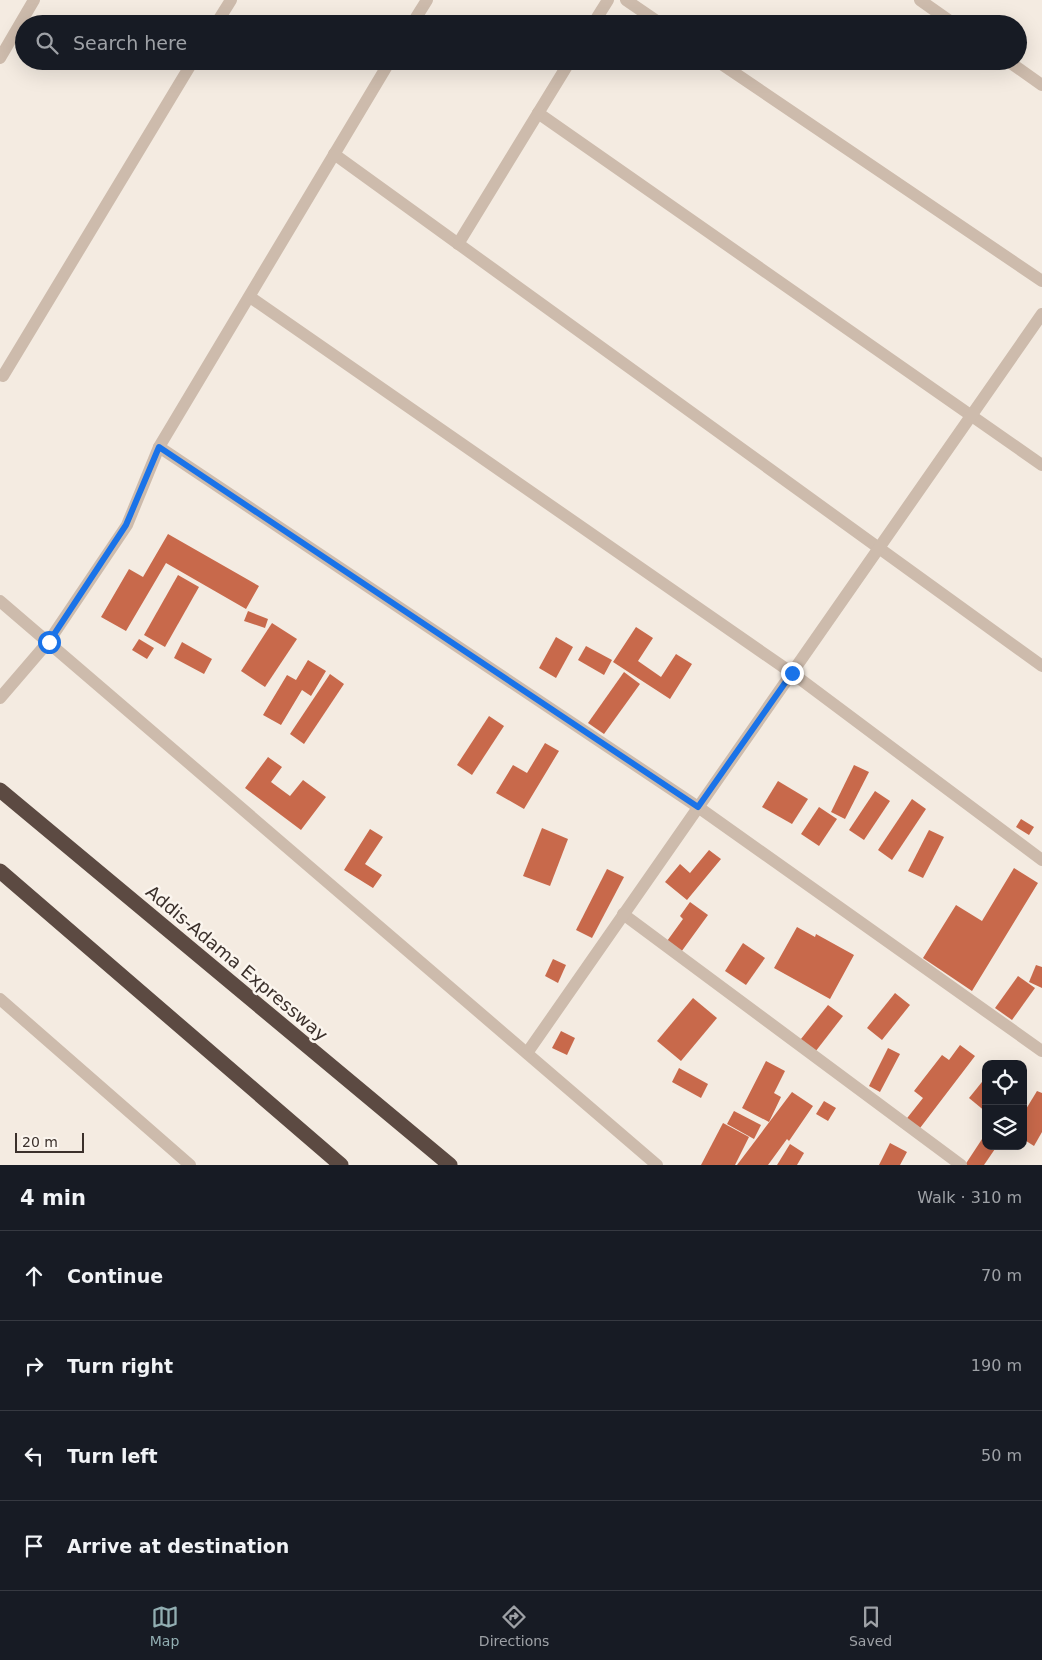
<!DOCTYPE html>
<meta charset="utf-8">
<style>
:root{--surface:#171b24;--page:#20242c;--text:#f1f3f6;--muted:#9ea1a6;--line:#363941;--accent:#92aeb2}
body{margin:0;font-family:"DejaVu Sans",sans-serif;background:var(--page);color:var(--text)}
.controls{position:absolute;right:15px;bottom:15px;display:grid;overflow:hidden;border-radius:10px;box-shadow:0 5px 20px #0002}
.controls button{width:45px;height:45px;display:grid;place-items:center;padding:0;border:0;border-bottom:1px solid var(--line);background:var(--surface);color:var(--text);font:25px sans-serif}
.scale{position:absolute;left:15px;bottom:12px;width:69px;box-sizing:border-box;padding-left:5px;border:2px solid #3b302b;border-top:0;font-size:14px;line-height:18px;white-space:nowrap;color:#3b302b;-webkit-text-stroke:4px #fbf5ee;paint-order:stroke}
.stop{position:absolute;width:15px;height:15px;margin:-11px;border:4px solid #1a73e8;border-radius:50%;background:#fff}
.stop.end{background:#1a73e8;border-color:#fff;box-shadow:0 1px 5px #0008}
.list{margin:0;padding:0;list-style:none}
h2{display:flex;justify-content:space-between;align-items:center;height:65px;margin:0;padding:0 20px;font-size:21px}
h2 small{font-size:16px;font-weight:400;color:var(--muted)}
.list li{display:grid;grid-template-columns:32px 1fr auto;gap:15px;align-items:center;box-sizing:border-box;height:90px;padding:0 20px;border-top:1px solid var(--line)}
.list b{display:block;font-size:19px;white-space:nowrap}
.list em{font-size:16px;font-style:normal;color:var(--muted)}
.icon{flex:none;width:28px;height:28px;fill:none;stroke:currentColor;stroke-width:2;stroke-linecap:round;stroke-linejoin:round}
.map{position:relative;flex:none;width:1042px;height:1165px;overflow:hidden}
.search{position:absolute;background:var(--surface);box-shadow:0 5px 20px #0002;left:15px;right:15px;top:15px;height:55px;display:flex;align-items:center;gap:12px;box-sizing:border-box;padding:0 18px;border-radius:28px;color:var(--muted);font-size:19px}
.sheet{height:425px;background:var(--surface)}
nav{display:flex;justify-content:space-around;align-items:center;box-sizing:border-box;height:70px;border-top:1px solid var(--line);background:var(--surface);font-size:14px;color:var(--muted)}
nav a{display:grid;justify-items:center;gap:2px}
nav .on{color:var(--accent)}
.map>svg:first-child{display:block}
.building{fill:#c8694b}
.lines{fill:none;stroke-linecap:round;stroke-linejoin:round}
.minor{stroke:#cdbbac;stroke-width:12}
.highway{stroke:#5c4a42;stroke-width:15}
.route{stroke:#1a73e8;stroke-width:6}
.labels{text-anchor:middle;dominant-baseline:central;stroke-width:5;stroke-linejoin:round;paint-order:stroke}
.street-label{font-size:18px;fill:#3b302b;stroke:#fbf5ee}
</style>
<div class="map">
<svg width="1042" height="1165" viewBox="0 0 1042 1165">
<rect width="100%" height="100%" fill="#f4ebe1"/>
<g class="building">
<polygon points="168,534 259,586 246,609 166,563 126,631 101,617 129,569 143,577"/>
<polygon points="178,575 199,587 165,647 144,635"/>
<polygon points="248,611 268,619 265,628 244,621"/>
<polygon points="272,623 297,639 265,687 241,671"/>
<polygon points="636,627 653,638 638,661 661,677 676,654 692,664 670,699 613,662"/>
<polygon points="556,637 573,647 556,678 539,668"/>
<polygon points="139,639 154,648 147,659 132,650"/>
<polygon points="182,642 212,659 204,674 174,658"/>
<polygon points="586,646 612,660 604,675 578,660"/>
<polygon points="308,660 326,671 311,696 302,690 281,725 263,715 287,675 296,680"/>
<polygon points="624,672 640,684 604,734 588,723"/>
<polygon points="330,674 344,684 304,744 290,734"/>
<polygon points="489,716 504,726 472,775 457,765"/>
<polygon points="545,743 559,751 524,809 496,793 513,765 527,773"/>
<polygon points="268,757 282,767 271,782 290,796 303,780 326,797 301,830 245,788"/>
<polygon points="854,765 869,772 845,819 831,812"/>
<polygon points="778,781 808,799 792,824 762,807"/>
<polygon points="875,791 890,801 864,840 849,830"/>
<polygon points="912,799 926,809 892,860 878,850"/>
<polygon points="819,807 837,819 819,846 801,834"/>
<polygon points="1021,819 1034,827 1029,835 1016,827"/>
<polygon points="542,828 568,839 550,886 523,876"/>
<polygon points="370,829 383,837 365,864 382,875 373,888 344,870"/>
<polygon points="929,830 944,837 923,878 908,871"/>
<polygon points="709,850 721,859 687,900 665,882 680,864 690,873"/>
<polygon points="1014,868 1038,883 972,991 923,958 956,905 982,921"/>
<polygon points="607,869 624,877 592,938 576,930"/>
<polygon points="690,902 708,915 676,959 662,948 683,919 680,916"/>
<polygon points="797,927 815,937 816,934 854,955 830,999 774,968"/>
<polygon points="743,943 765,958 746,985 725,971"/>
<polygon points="553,959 566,965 558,983 545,976"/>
<polygon points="1036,965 1042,967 1042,988 1029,982"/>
<polygon points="1018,976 1035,988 1012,1020 995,1008"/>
<polygon points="895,993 910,1005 882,1040 867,1028"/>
<polygon points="693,998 717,1018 681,1061 657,1041"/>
<polygon points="828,1005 843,1016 812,1056 797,1044"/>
<polygon points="561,1031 575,1038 567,1055 552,1048"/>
<polygon points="960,1045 975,1056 917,1132 904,1122 923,1098 914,1091 942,1055 949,1060"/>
<polygon points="888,1048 900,1054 880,1092 869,1086"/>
<polygon points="766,1061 785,1071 774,1093 781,1097 769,1122 742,1108"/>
<polygon points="679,1068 708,1084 701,1098 672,1082"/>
<polygon points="986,1077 986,1112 969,1098"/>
<polygon points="1037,1091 1042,1093 1042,1132 1034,1146 1023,1139 1023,1114"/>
<polygon points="792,1092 813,1106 789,1141 787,1139 768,1165 737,1165"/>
<polygon points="824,1101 836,1108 828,1121 816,1114"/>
<polygon points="734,1111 761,1125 754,1139 727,1124"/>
<polygon points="723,1123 749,1137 735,1165 701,1165"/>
<polygon points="986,1133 986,1146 997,1146 984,1165 965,1165"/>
<polygon points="890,1143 907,1152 900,1165 879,1165"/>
<polygon points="790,1144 804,1153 797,1165 777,1165"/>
</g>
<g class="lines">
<g class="minor">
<polyline points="626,0 661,24"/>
<polyline points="920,0 954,24"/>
<polyline points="216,24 231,0"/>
<polyline points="412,24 427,0"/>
<polyline points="593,24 608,0"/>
<polyline points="0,58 34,0"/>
<polyline points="717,61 1042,281"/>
<polyline points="1008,61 1042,85"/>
<polyline points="538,113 1042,465"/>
<polyline points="334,154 1042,666"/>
<polyline points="458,244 570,61"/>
<polyline points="250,297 792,673 1042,860"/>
<polyline points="3,376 193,61"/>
<polyline points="159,447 698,807 1042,1051"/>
<polyline points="0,601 657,1165"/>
<polyline points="0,698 49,641 127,525 159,447 390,61"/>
<polyline points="623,914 961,1165"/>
<polyline points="0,999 190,1165"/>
<polyline points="527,1053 1042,314"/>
</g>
<g class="highway">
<polyline points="0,790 450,1165"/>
<polyline points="0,871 341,1165"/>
</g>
</g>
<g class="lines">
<polyline class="route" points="49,642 126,525 159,447 698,807 792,673"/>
</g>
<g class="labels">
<g class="street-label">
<text transform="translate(237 963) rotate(40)">Addis-Adama Expressway</text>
</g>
</g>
</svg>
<div class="controls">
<button><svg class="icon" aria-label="locate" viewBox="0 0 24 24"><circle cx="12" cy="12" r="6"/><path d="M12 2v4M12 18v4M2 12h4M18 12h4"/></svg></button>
<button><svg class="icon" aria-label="layers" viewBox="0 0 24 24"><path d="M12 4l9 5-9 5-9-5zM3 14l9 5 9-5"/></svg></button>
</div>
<div class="scale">20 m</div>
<div class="stop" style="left:49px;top:642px"></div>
<div class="stop end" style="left:792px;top:673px"></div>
<div class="search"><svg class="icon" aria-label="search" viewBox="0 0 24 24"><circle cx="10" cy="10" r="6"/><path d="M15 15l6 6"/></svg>Search here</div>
</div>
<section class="sheet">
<h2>4 min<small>Walk · 310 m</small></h2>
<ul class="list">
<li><svg class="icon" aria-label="ahead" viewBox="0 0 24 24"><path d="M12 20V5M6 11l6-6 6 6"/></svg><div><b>Continue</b></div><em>70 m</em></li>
<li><svg class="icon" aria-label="right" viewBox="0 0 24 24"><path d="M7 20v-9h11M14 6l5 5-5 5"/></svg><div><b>Turn right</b></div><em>190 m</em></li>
<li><svg class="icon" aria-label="left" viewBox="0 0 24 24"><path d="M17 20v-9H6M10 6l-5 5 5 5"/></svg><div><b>Turn left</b></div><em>50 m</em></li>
<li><svg class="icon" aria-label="arrive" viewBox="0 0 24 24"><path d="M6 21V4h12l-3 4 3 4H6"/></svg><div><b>Arrive at destination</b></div></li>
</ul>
</section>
<nav>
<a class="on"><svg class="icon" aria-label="map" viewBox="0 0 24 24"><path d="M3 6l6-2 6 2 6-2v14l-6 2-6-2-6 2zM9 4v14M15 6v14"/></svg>Map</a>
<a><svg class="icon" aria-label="directions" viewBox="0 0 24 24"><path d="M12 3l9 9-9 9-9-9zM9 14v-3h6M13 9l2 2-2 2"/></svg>Directions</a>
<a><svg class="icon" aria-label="saved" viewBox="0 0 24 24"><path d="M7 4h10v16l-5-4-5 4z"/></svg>Saved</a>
</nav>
